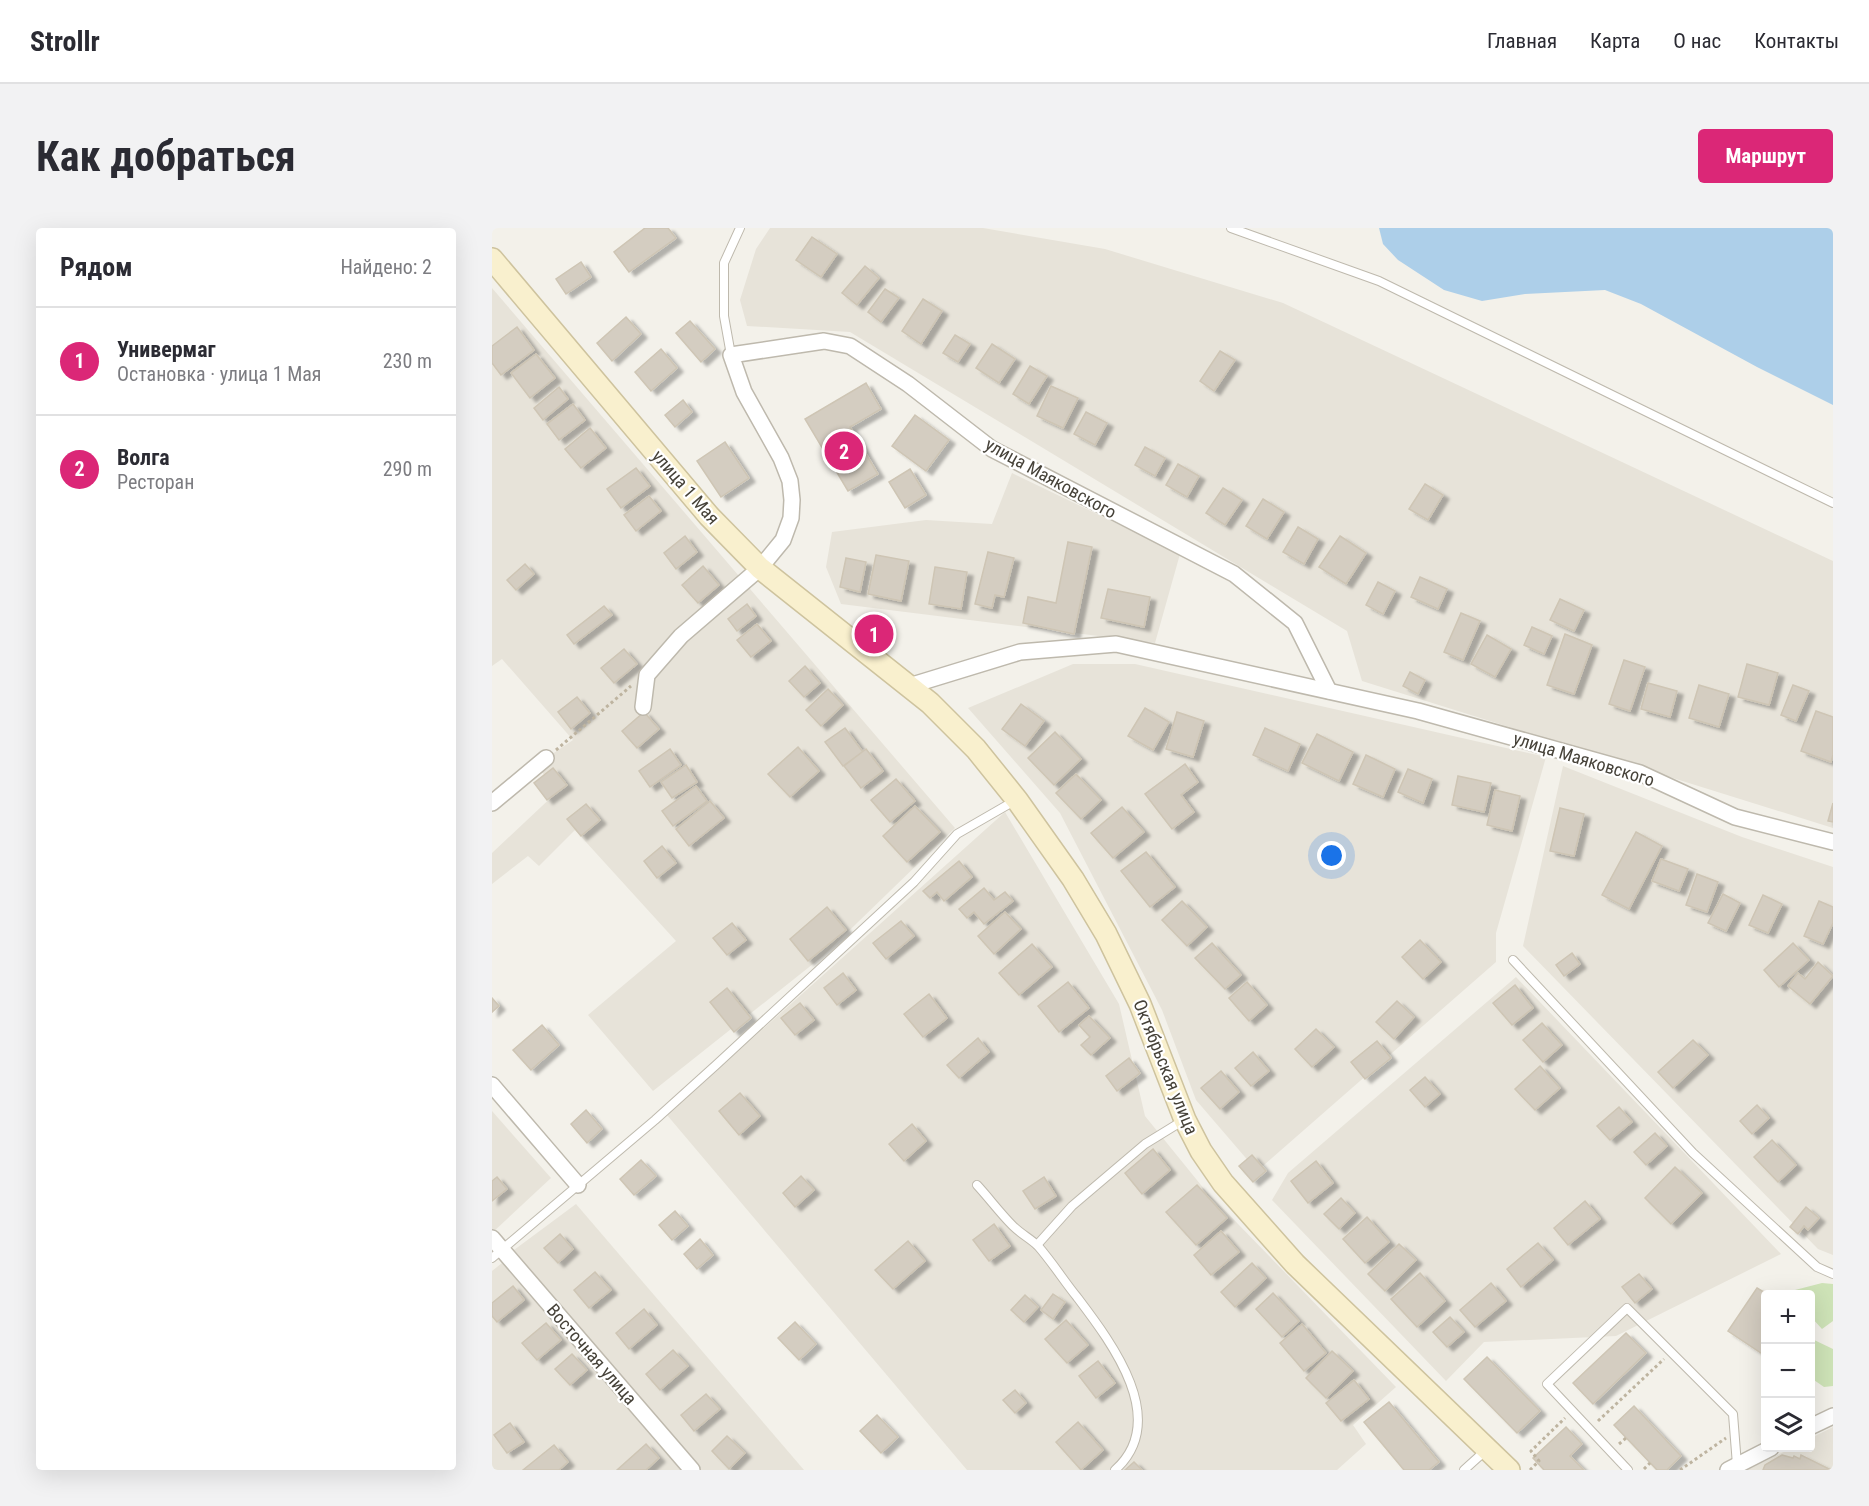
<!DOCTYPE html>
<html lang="ru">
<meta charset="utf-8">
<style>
:root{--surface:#fff;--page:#f2f2f3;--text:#2b2b33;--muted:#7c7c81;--line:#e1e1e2;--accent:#db2777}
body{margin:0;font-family:"Roboto Condensed",sans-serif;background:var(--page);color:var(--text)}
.controls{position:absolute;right:18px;bottom:18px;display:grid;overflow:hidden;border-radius:6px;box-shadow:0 6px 24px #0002}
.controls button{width:54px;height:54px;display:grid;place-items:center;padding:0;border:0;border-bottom:2px solid var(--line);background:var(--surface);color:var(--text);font:30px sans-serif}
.you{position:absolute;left:840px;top:628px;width:21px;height:21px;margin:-15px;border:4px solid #fff;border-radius:50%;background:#1a73e8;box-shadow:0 0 0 9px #1a73e833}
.badge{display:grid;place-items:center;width:39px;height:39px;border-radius:50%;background:var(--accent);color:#fff;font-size:20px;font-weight:700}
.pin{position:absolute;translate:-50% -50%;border:3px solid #fff;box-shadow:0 2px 6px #0006}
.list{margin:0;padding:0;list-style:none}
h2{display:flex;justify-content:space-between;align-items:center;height:78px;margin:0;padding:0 24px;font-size:26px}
h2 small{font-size:20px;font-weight:400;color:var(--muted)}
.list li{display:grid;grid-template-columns:39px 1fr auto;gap:18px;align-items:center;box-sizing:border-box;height:108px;padding:0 24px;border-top:2px solid var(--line)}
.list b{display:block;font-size:22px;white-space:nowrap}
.list p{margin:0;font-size:20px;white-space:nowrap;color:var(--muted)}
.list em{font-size:20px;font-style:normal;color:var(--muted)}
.icon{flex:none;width:33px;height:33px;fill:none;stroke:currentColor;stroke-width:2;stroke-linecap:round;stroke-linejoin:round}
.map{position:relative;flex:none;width:1341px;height:1242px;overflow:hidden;border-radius:6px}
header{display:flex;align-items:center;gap:36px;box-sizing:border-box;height:84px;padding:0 30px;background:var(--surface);border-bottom:2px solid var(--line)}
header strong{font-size:28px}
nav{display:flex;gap:33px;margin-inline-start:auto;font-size:21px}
.intro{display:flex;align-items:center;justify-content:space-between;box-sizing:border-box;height:144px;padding:0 36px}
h1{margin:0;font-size:42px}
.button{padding:15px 27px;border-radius:6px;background:var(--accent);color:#fff;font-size:21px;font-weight:700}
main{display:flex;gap:36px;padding:0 36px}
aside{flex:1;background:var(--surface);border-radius:6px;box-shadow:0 6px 24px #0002}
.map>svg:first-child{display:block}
.residential{fill:#e7e3d9}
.green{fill:#cee3b7}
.water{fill:#adcfe9}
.building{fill:#d4cdc1;stroke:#cec5b4;stroke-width:1.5;filter:url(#shadow)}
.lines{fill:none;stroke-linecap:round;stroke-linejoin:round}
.lane-casing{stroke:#beb9ad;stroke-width:10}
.street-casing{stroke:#beb9ad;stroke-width:18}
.secondary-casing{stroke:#cec39e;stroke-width:24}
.path{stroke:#beb4a0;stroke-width:3;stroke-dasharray:3 3;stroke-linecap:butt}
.lane{stroke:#fff;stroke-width:8}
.street{stroke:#fff;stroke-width:15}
.secondary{stroke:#f9f0ce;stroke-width:21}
.labels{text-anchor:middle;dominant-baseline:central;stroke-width:4.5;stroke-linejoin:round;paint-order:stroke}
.street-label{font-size:18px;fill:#464239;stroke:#fff}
</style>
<header>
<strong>Strollr</strong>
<nav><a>Главная</a><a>Карта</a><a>О нас</a><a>Контакты</a></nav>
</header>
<div class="intro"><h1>Как добраться</h1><a class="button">Маршрут</a></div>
<main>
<aside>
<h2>Рядом<small>Найдено: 2</small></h2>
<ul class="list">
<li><span class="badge">1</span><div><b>Универмаг</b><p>Остановка · улица 1 Мая</p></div><em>230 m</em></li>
<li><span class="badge">2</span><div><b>Волга</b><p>Ресторан</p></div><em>290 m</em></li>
</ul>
</aside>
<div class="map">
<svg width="1341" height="1242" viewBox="0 0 1341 1242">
<defs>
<filter id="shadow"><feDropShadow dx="6" dy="4" stdDeviation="1.5" flood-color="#0004"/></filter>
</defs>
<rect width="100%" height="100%" fill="#f3f1ea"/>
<g class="residential">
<polygon points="278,0 491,0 613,21 791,75 1341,333 1341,600 870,453 855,403 358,104 255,98 248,72 264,21"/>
<polygon points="0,60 463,600 331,728 161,863 96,787 184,713 83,602 47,638 36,628 0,656 0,625 66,563 44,537 81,512 10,431 0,438"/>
<polygon points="520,245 688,326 663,415 349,376 334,339 340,304 434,292 500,296"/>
<polygon points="581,436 643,436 1054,529 1004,705 1004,734 765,943 704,872 670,782 568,585 476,480"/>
<polygon points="1071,538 1250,609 1341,639 1341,1027 1326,1021 1031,718"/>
<polygon points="513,584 627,776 653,888 713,962 904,1159 861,1197 874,1216 845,1242 475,1242 175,887"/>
<polygon points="1024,749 1289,1026 1124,1108 992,1114 954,1153 780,972 796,945"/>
<polygon points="0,883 59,950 0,1005"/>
<polygon points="84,976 312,1242 209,1242 22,1022"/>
<polygon points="10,1035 189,1242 0,1242 0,1043"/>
<polygon points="1341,1199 1341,1242 1255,1242 1300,1220 1318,1220 1319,1210"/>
</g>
<g class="green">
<polygon points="1330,1055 1341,1056 1341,1093 1330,1101 1319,1089 1318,1066 1298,1066 1303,1062"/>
<polygon points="1318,1110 1341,1121 1341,1158 1332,1159 1319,1150"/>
</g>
<polygon class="water" points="887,0 1341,0 1341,177 1265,139 1149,76 1113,62 1033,66 990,73 952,62 906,32 891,16"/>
<g class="building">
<polygon points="153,0 176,0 184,10 137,44 122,24"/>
<polygon points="320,9 345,26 329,49 304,32"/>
<polygon points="89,34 99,49 74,66 64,51"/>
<polygon points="373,38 387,50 365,77 350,65"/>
<polygon points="393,61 407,70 389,94 376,84"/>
<polygon points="431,71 450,83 429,116 410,103"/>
<polygon points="134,89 149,106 120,133 105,115"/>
<polygon points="198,93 223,121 209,134 184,105"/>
<polygon points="25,99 42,122 9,147 0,135 0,118"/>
<polygon points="463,107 478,116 466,134 451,125"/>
<polygon points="500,116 523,131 507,155 484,140"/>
<polygon points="169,121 185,140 159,163 143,144"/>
<polygon points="728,123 743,132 722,163 708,153"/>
<polygon points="44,126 63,150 38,170 19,145"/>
<polygon points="538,138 555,148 537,176 521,166"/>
<polygon points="374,155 389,181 358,199 386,246 356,263 313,191"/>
<polygon points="559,158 586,170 571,200 545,188"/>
<polygon points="67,159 76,171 51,192 42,180"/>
<polygon points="191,172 200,184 183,199 173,187"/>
<polygon points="81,176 93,192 67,212 55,196"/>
<polygon points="594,184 615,195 603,217 582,206"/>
<polygon points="423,187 457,212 434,243 400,218"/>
<polygon points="98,200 114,220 89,240 73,221"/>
<polygon points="233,214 257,250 229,269 205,233"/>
<polygon points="653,219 673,230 663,248 643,237"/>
<polygon points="686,236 707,248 695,269 674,257"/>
<polygon points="144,240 158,258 129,280 115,261"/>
<polygon points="418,241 434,267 413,280 397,254"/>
<polygon points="933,256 951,267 936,292 917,281"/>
<polygon points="731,260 750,272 733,297 714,285"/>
<polygon points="157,268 169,283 144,303 132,287"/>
<polygon points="771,271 792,284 775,311 754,298"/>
<polygon points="806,299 826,311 812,336 791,324"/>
<polygon points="193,308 205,324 184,341 172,325"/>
<polygon points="848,308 874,325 854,356 827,339"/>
<polygon points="576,314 600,319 582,406 531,395 536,369 564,375"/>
<polygon points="496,324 522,330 512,369 503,367 500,380 483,376"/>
<polygon points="384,327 417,333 409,373 376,366"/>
<polygon points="354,330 374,334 368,364 348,359"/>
<polygon points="33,336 42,346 24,362 15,352"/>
<polygon points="211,338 227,357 206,375 190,357"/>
<polygon points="443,339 475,344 469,381 437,376"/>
<polygon points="928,349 955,361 946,381 919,369"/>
<polygon points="886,354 903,363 891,386 874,377"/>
<polygon points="616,361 658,369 652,399 609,390"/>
<polygon points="1068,371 1092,382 1082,403 1058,392"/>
<polygon points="255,376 264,388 245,403 236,391"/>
<polygon points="112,378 120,387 82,416 75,407"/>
<polygon points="969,385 988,393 971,432 952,424"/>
<polygon points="265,396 279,413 259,429 245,412"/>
<polygon points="1040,399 1060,408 1052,426 1032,417"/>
<polygon points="1073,406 1100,417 1082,466 1055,457"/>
<polygon points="995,407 1019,421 1003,449 979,436"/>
<polygon points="132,421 145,436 122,455 109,440"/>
<polygon points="1132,432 1153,439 1138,483 1117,476"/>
<polygon points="1255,436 1286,445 1277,477 1246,469"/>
<polygon points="313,438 328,455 312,469 297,453"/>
<polygon points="918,444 933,452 926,466 911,458"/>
<polygon points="1156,455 1185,463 1178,489 1149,481"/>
<polygon points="1207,457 1237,466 1227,499 1197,490"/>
<polygon points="1301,457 1317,463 1304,493 1289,487"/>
<polygon points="336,461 351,477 329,498 314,482"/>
<polygon points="85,469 98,485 79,501 66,484"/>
<polygon points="529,476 552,493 533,518 510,501"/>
<polygon points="653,480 677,494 661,522 636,508"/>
<polygon points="1324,483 1341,489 1341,527 1339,534 1309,523"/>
<polygon points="152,484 167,501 145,520 130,503"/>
<polygon points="685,484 712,493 701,529 674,521"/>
<polygon points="353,500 371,524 351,538 333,514"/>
<polygon points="773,500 808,516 796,543 761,527"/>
<polygon points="563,504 589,531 562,557 536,530"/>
<polygon points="825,506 861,524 847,553 810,535"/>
<polygon points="306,519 327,543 298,569 276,546"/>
<polygon points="178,521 189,537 158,559 147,543"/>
<polygon points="374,521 391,543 369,560 352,538"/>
<polygon points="874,527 903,541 891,569 861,556"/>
<polygon points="693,536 706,554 689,567 702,584 680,601 653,566"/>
<polygon points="194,537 205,554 180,570 169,554"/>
<polygon points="61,540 75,557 55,572 42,555"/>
<polygon points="916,541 940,551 931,575 906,564"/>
<polygon points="584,546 609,572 589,591 564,565"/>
<polygon points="966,548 999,555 992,584 960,577"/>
<polygon points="404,551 423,573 398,594 379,572"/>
<polygon points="204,558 215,573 181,598 170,583"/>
<polygon points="1003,562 1028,568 1020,603 995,597"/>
<polygon points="218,573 232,590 197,618 184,601"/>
<polygon points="1341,575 1341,594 1336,593"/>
<polygon points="94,576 108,592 89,608 75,591"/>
<polygon points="423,578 448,604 415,634 391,608"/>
<polygon points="630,579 652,604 621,630 599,605"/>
<polygon points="1068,580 1092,586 1082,628 1058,623"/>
<polygon points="1144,604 1170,618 1137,681 1110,667"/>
<polygon points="170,618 184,635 165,650 152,633"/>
<polygon points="654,624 683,659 658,679 629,643"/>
<polygon points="1169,631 1196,641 1187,663 1160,653"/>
<polygon points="467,633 480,649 452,673 445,664 438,670 431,663"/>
<polygon points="1205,646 1226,654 1215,684 1194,677"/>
<polygon points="492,660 502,672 513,664 521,673 492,696 482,684 475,690 467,681"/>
<polygon points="1231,666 1248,675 1234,703 1216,695"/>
<polygon points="1271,667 1290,676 1276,705 1257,697"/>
<polygon points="690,673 715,699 695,718 670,692"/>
<polygon points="1327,673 1341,679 1341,695 1331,716 1312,708"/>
<polygon points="335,679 354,702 316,733 298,711"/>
<polygon points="513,684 529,701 502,726 486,708"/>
<polygon points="409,693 422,708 394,731 381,715"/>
<polygon points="240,695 254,712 235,727 221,710"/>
<polygon points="928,712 949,734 931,751 910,729"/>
<polygon points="720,715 749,747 733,761 703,730"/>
<polygon points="1301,715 1317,732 1287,759 1272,742"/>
<polygon points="540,716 560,739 527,767 507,745"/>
<polygon points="1080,725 1088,736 1072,748 1064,737"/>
<polygon points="1326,734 1341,748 1318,776 1296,758 1306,745 1313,751"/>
<polygon points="351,745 364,762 345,777 332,760"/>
<polygon points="576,754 597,780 567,804 546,778"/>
<polygon points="755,754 775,777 757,793 737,770"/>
<polygon points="1023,757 1041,780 1020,797 1001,775"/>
<polygon points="235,760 259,790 242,804 218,774"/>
<polygon points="437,766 455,790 431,809 412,786"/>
<polygon points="0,770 7,778 0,784"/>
<polygon points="905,773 922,789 902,811 884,794"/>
<polygon points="308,775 322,792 303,807 289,790"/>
<polygon points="597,788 618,810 599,827 589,817 598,809 587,797"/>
<polygon points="1050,795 1070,817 1051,834 1031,812"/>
<polygon points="50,797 67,817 39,842 21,822"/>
<polygon points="824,801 842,819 820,839 803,821"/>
<polygon points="486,810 497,824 467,850 455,837"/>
<polygon points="1201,812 1216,827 1181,860 1166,844"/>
<polygon points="885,813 899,830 873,851 859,834"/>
<polygon points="761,824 777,843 759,858 743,840"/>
<polygon points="637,830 648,845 625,863 614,848"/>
<polygon points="1048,838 1068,860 1043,882 1023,861"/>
<polygon points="729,843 747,864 728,881 709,860"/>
<polygon points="933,849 948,866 933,879 918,862"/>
<polygon points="248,865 268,888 247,907 227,883"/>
<polygon points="1265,877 1277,890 1260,906 1248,893"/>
<polygon points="1127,879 1140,894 1118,912 1105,898"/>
<polygon points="94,882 110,901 95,915 79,896"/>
<polygon points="420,896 434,913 412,933 397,916"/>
<polygon points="1163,905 1175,918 1154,937 1142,924"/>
<polygon points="1280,912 1304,937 1286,954 1262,929"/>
<polygon points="661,921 678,942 650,966 633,945"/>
<polygon points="760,927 774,943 761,954 747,938"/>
<polygon points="149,932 164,948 142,967 128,951"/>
<polygon points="824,933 841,955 816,975 799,953"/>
<polygon points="1183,939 1210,965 1179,996 1153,970"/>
<polygon points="309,948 322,962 303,979 291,965"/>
<polygon points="5,949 15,961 0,973 0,953"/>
<polygon points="552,949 564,968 543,981 531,963"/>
<polygon points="705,957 735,990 704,1017 674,984"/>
<polygon points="849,970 863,985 847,1001 832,986"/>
<polygon points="1093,973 1108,991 1076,1017 1062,1000"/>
<polygon points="1314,979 1327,990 1316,1002 1312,998 1306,1006 1298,999"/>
<polygon points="183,983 196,998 180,1012 167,997"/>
<polygon points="875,989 897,1014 873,1035 851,1011"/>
<polygon points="502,996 518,1018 497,1033 481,1012"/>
<polygon points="729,1003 747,1024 719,1047 702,1027"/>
<polygon points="68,1006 81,1021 66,1035 52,1020"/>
<polygon points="208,1011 221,1027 205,1041 192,1026"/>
<polygon points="416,1013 433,1033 401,1061 383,1042"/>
<polygon points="1046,1015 1061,1032 1029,1059 1015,1041"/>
<polygon points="907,1016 924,1032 893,1063 876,1046"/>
<polygon points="760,1035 774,1050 743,1079 729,1064"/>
<polygon points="103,1044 119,1062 97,1080 82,1062"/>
<polygon points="928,1045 953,1073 925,1099 899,1071"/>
<polygon points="1147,1046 1160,1061 1143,1075 1130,1059"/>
<polygon points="999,1055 1014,1073 983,1099 968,1082"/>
<polygon points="21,1058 32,1072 5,1094 0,1088 0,1075"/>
<polygon points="1265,1060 1275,1066 1274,1124 1272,1127 1236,1103"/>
<polygon points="781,1065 807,1093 790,1109 764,1081"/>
<polygon points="561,1066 573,1074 561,1091 549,1082"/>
<polygon points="533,1067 546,1079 532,1094 519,1082"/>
<polygon points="152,1081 165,1097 137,1121 124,1105"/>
<polygon points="958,1089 972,1104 955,1119 941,1104"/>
<polygon points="574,1092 596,1117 575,1135 553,1111"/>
<polygon points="303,1094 324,1116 307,1132 286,1110"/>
<polygon points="54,1095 69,1112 45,1132 30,1115"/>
<polygon points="810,1096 834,1125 812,1143 788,1115"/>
<polygon points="1134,1105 1154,1125 1101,1176 1081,1155"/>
<polygon points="181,1122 196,1138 168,1162 154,1146"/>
<polygon points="840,1123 861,1143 834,1170 814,1150"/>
<polygon points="80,1126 95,1142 78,1157 63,1141"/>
<polygon points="995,1129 1048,1183 1025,1205 972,1151"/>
<polygon points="606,1133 623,1155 604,1170 587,1148"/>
<polygon points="862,1152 877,1171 849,1193 834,1175"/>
<polygon points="523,1162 534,1175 523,1185 511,1172"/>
<polygon points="214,1166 228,1181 202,1203 189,1187"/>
<polygon points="897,1174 947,1234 937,1242 912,1242 872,1194"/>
<polygon points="1142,1178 1189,1228 1175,1242 1165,1242 1122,1197"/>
<polygon points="385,1187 406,1209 389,1225 368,1203"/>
<polygon points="586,1194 611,1222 589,1242 564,1214"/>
<polygon points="18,1195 32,1214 15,1225 2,1207"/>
<polygon points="1074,1199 1090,1216 1078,1228 1092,1242 1052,1242 1041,1230"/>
<polygon points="235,1208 253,1225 237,1241 220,1223"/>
<polygon points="154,1216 167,1230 154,1242 125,1242"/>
<polygon points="62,1217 76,1234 67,1242 31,1242"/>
<polygon points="1290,1227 1301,1230 1302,1228 1308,1231 1309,1227 1339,1242 1271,1242 1273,1237"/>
<polygon points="642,1234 650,1242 633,1242"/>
</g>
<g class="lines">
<g class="lane-casing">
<g id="lane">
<polyline points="739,0 887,53 1341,275"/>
<polyline points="239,127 232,88 232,35 248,0"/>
<polyline points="1021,732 1201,925 1325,1039 1341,1046"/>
<path d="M485 957C497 970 508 985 521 998 529 1006 539 1011 546 1018 560 1034 572 1053 585 1069 619 1114 679 1192 623 1242"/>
<polyline points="545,1017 580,978 653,916 692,892"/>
<polyline points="0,1030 163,892 224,837 422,654 465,606 524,572"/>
<polyline points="972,1242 993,1223"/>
<polyline points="1136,1242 1055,1156 1135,1080 1241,1186 1245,1237"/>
</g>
</g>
<g class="street-casing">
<g id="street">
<polyline points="417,458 528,424 624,416 926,483 1148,545 1243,589 1341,614"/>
<polyline points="151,479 155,447 189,408 268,340 291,312 299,290 300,272 298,253 289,230 252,164 239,127 332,113 358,118 416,156 500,221 742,346 803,395 837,463"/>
<polyline points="0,575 54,530"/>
<polyline points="0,857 86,957"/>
<polyline points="0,1010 200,1242"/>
<polyline points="1318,1199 1341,1188"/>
<polyline points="1236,1242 1279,1220"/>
</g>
</g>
<g class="secondary-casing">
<polyline id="secondary" points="0,31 217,288 268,340 438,475 484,521 525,572 581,651 614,706 648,776 693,892 709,923 731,955 803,1036 1017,1242"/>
</g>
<g class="path">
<polyline points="64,522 139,458"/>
<polyline points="1106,1193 1172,1131"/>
<polyline points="1127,1216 1134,1210"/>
<polyline points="1152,1241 1158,1235"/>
<polyline points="1038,1242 1047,1233 1039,1223 1073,1190"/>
<polyline points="1188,1242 1234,1210"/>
</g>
<use href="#lane" class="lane"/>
<use href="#street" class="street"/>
<use href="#secondary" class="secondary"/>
</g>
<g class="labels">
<g class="street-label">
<text transform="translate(559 250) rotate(29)">улица Маяковского</text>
<text transform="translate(194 259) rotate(49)">улица 1 Мая</text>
<text transform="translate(1092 531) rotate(17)">улица Маяковского</text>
<text transform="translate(674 839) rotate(68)">Октябрьская улица</text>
<text transform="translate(100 1126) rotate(49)">Восточная улица</text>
</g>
</g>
</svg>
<div class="controls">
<button>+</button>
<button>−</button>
<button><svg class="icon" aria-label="layers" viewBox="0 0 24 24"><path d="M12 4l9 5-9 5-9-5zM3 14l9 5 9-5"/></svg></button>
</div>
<div class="you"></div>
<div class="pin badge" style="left:382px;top:406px">1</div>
<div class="pin badge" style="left:352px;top:223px">2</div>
</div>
</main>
